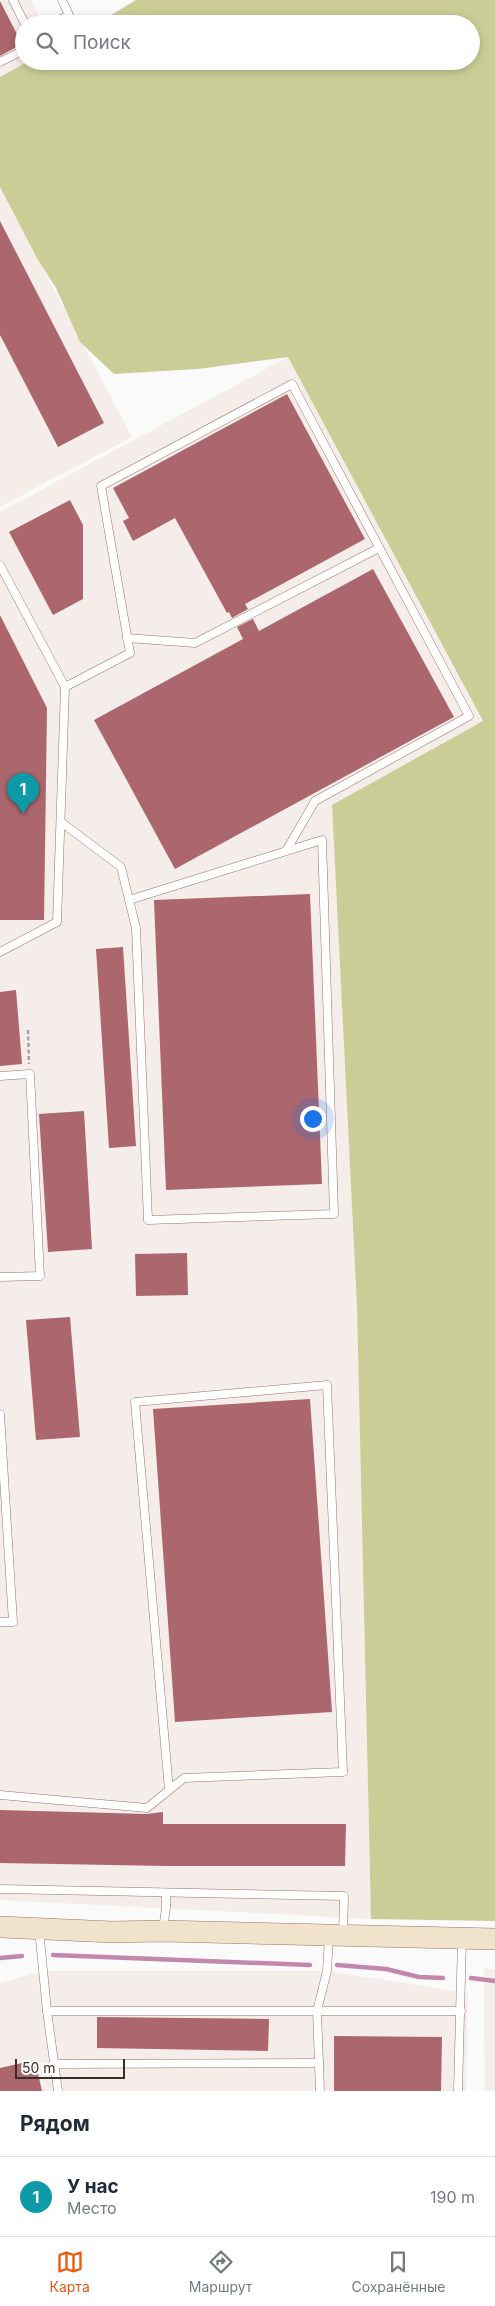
<!DOCTYPE html>
<html lang="ru">
<meta charset="utf-8">
<style>
:root{--surface:#fff;--page:#f2f2f3;--text:#1f2937;--muted:#747a83;--line:#e0e1e3;--accent:#ea580c}
body{margin:0;font-family:Inter,sans-serif;background:var(--page);color:var(--text)}
.scale{position:absolute;left:15px;bottom:12px;width:110px;box-sizing:border-box;padding-left:5px;border:2px solid #3a2d27;border-top:0;font-size:14px;line-height:18px;white-space:nowrap;color:#3a2d27;-webkit-text-stroke:4px #fff;paint-order:stroke}
.you{position:absolute;left:312px;top:1118px;width:18px;height:18px;margin:-12px;border:4px solid #fff;border-radius:50%;background:#1a73e8;box-shadow:0 0 0 8px #1a73e833}
.badge{display:grid;place-items:center;width:32px;height:32px;border-radius:50%;background:var(--accent);color:#fff;font-size:16px;font-weight:700}
.pin{position:absolute;translate:-50% -41px;filter:drop-shadow(0 1px 2px #0008)}
.pin::after{content:'';position:absolute;top:26px;width:18px;height:15px;background:inherit;clip-path:polygon(0 0,100% 0,50% 100%)}
.list{margin:0;padding:0;list-style:none}
h2{display:flex;justify-content:space-between;align-items:center;height:65px;margin:0;padding:0 20px;font-size:21px}
h2 small{font-size:16px;font-weight:400;color:var(--muted)}
.list li{display:grid;grid-template-columns:32px 1fr auto;gap:15px;align-items:center;box-sizing:border-box;height:80px;padding:0 20px;border-top:1px solid var(--line)}
.list b{display:block;font-size:19px;white-space:nowrap}
.list p{margin:0;font-size:16px;white-space:nowrap;color:var(--muted)}
.list em{font-size:16px;font-style:normal;color:var(--muted)}
.icon{flex:none;width:28px;height:28px;fill:none;stroke:currentColor;stroke-width:2;stroke-linecap:round;stroke-linejoin:round}
.map{position:relative;flex:none;width:495px;height:2091px;overflow:hidden}
.search{position:absolute;background:var(--surface);box-shadow:0 2px 8px #0003;left:15px;right:15px;top:15px;height:55px;display:flex;align-items:center;gap:12px;box-sizing:border-box;padding:0 18px;border-radius:28px;color:var(--muted);font-size:19px}
.sheet{height:145px;background:var(--surface)}
nav{display:flex;justify-content:space-around;align-items:center;box-sizing:border-box;height:70px;border-top:1px solid var(--line);background:var(--surface);font-size:14px;color:var(--muted)}
nav a{display:grid;justify-items:center;gap:2px}
nav .on{color:var(--accent)}
.map>svg:first-child{display:block}
.built{fill:#f5ede9}
.green{fill:#cace96}
.lines{fill:none;stroke-linecap:round;stroke-linejoin:round}
.stream{stroke:#c387ae;stroke-width:4.5}
.building{fill:#ab666e}
.lane-casing{stroke:#937567;stroke-width:9}
.secondary-casing{stroke:#937567;stroke-width:22}
.path{stroke:#a8a3a0;stroke-width:2.5;stroke-dasharray:4 2.5;stroke-linecap:butt}
.lane{stroke:#fff;stroke-width:8}
.secondary{stroke:#f0e2cb;stroke-width:21}
</style>
<div class="map">
<svg width="495" height="2091" viewBox="0 0 495 2091">
<rect width="100%" height="100%" fill="#fafafa"/>
<g class="built">
<polygon points="0,0 31,0 43,24 24,24 24,61 29,61 0,77"/>
<polygon points="0,187 132,437 0,507"/>
<polygon points="288,357 483,722 332,805 357,1307 371,1919 0,1900 0,512"/>
<polygon points="484,1969 495,1969 495,2091 485,2091"/>
<polygon points="44,1971 327,1971 468,1993 466,2091 0,2091 0,1983"/>
</g>
<polygon class="green" points="136,0 495,0 495,1921 371,1919 357,1307 332,805 483,721 288,357 198,369 114,374 80,342 56,288 38,260 0,187 0,77 29,61 471,61 471,24 96,24"/>
<g class="lines">
<g class="stream">
<polyline points="53,1955 310,1965"/>
<polyline points="0,1958 22,1956"/>
<polyline points="337,1965 386,1969 419,1977 443,1978"/>
<polyline points="471,1978 495,1981"/>
</g>
</g>
<g class="building">
<polygon points="0,1 22,44 0,56"/>
<polygon points="0,221 104,423 58,447 0,335"/>
<polygon points="287,394 365,539 245,604 248,609 232,618 229,612 227,613 175,518 133,541 123,521 129,518 113,488"/>
<polygon points="70,500 83,525 83,599 53,615 9,532"/>
<polygon points="373,569 454,717 175,869 94,720 243,639 237,627 253,619 259,631"/>
<polygon points="0,615 47,708 44,920 0,920"/>
<polygon points="310,894 322,1184 166,1190 154,900"/>
<polygon points="123,947 136,1146 109,1148 96,949"/>
<polygon points="16,990 22,1064 0,1066 0,992"/>
<polygon points="84,1111 92,1249 48,1252 39,1114"/>
<polygon points="187,1253 188,1295 136,1296 135,1254"/>
<polygon points="70,1317 80,1437 36,1440 26,1320"/>
<polygon points="310,1399 332,1712 175,1722 153,1409"/>
<polygon points="0,1810 146,1814 163,1812 163,1824 346,1824 345,1866 167,1866 0,1863"/>
<polygon points="97,2017 269,2019 268,2051 97,2048"/>
<polygon points="334,2036 442,2037 441,2091 334,2091"/>
<polygon points="35,2060 42,2091 0,2091 0,2068"/>
</g>
<g class="lines">
<g class="lane-casing">
<g id="lane">
<polyline points="13,0 25,24"/>
<polyline points="51,24 69,15 62,0"/>
<polyline points="0,62 24,50"/>
<polyline points="0,565 65,687 57,922 0,952"/>
<polyline points="127,638 195,643 379,548"/>
<polyline points="65,687 130,653 101,486 292,384 469,716 315,801 286,851"/>
<polyline points="61,822 121,867 136,928 148,1220 334,1214 322,840 129,900"/>
<polyline points="0,1076 30,1074 40,1276 0,1277"/>
<polyline points="0,1414 13,1622 0,1622"/>
<polyline points="0,1795 147,1808 184,1778 343,1772 327,1385 135,1402 169,1790"/>
<polyline points="0,1889 344,1896 343,1933"/>
<polyline points="39,1929 47,2011 58,2091"/>
<polyline points="163,1929 166,1908 166,1893"/>
<polyline points="47,2011 461,2011"/>
<polyline points="53,2064 319,2063"/>
<polyline points="320,2091 317,2011 327,1971 329,1937"/>
<polyline points="458,2091 462,1939"/>
</g>
</g>
<g class="secondary-casing">
<polyline id="secondary" points="0,1927 113,1932 162,1931 495,1939"/>
</g>
<polyline class="path" points="28,1030 29,1064"/>
<use href="#lane" class="lane"/>
<use href="#secondary" class="secondary"/>
</g>
</svg>
<div class="scale">50 m</div>
<div class="you"></div>
<div class="pin badge" style="left:23px;top:814px;background:#0f9aa8">1</div>
<div class="search"><svg class="icon" aria-label="search" viewBox="0 0 24 24"><circle cx="10" cy="10" r="6"/><path d="M15 15l6 6"/></svg>Поиск</div>
</div>
<section class="sheet">
<h2>Рядом<small></small></h2>
<ul class="list">
<li><span class="badge" style="background:#0f9aa8">1</span><div><b>У нас</b><p>Место</p></div><em>190 m</em></li>
</ul>
</section>
<nav>
<a class="on"><svg class="icon" aria-label="map" viewBox="0 0 24 24"><path d="M3 6l6-2 6 2 6-2v14l-6 2-6-2-6 2zM9 4v14M15 6v14"/></svg>Карта</a>
<a><svg class="icon" aria-label="directions" viewBox="0 0 24 24"><path d="M12 3l9 9-9 9-9-9zM9 14v-3h6M13 9l2 2-2 2"/></svg>Маршрут</a>
<a><svg class="icon" aria-label="saved" viewBox="0 0 24 24"><path d="M7 4h10v16l-5-4-5 4z"/></svg>Сохранённые</a>
</nav>
